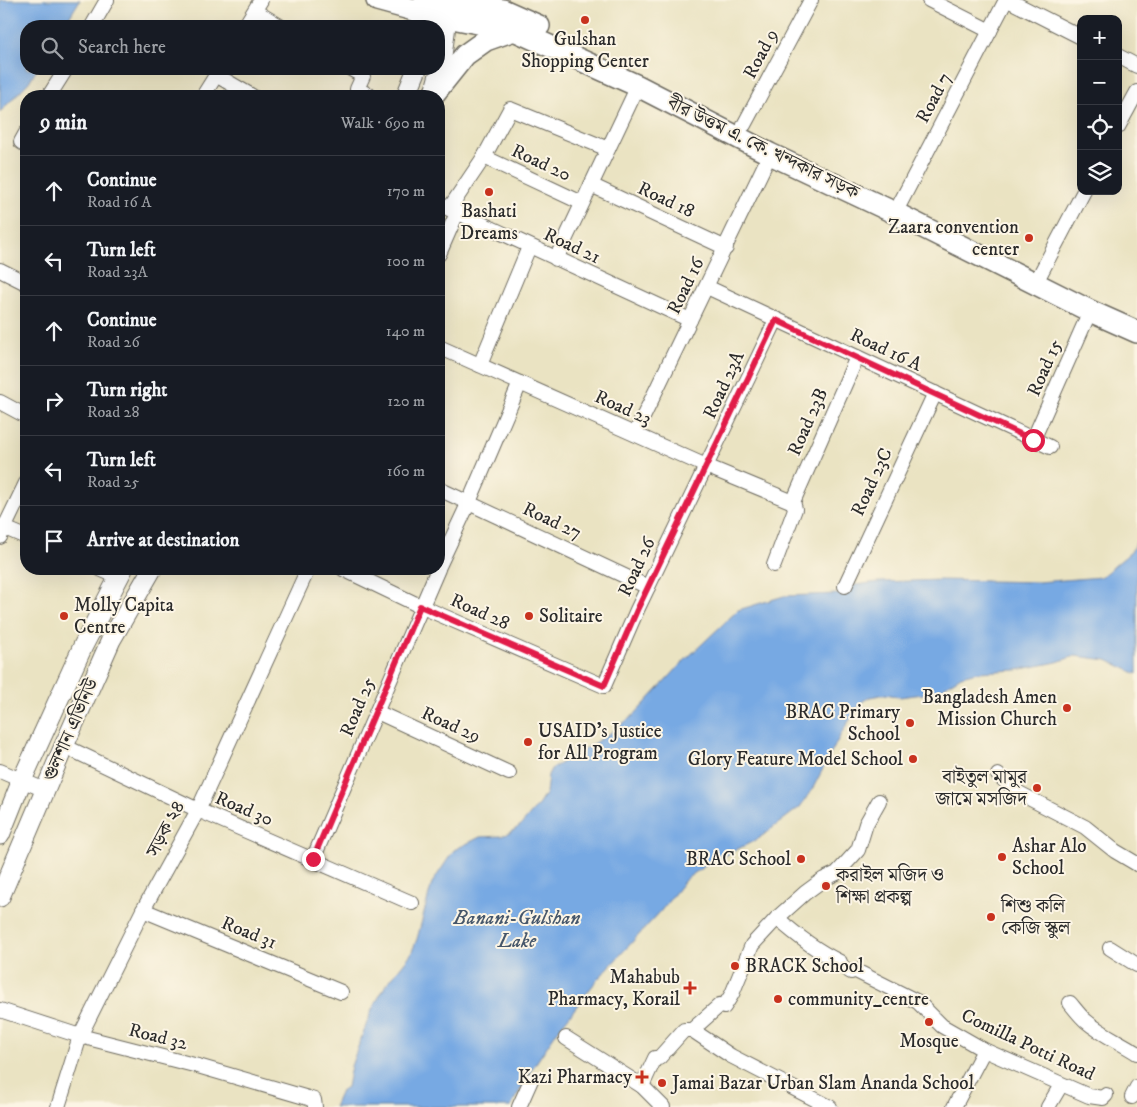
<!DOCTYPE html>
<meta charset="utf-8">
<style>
:root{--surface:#171b24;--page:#20242c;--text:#f1f3f6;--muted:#9ea1a6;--line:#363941}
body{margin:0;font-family:"IM FELL DW Pica","Noto Serif Bengali",serif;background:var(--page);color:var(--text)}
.controls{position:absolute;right:15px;top:15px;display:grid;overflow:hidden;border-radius:10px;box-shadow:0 5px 20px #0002}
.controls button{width:45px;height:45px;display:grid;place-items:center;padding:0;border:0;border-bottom:1px solid var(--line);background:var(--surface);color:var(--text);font:25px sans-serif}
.stop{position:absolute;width:15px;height:15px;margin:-11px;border:4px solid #e11d48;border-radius:50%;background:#fff}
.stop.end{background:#e11d48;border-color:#fff;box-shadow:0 1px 5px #0008}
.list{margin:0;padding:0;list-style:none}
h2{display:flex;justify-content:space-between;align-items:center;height:65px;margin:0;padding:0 20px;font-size:21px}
h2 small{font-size:16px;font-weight:400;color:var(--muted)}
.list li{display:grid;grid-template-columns:32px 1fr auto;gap:15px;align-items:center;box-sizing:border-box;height:70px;padding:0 20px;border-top:1px solid var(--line)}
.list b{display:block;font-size:19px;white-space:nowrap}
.list p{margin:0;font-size:16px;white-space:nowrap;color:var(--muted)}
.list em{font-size:16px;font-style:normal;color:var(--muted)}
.icon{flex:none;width:28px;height:28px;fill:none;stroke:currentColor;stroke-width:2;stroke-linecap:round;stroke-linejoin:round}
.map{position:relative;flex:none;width:1137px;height:1107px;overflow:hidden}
.search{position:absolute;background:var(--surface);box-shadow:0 5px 20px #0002;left:20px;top:20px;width:425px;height:55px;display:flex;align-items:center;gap:12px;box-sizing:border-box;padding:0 18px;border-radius:20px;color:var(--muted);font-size:19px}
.panel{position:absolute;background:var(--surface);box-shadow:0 5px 20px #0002;left:20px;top:90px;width:425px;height:485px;border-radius:20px}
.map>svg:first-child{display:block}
.water{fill:#77a9e3;stroke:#516a87}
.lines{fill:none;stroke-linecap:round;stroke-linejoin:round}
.street-casing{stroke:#6e6b60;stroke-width:16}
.secondary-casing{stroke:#6e6b60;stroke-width:21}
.primary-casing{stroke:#6e6b60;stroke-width:24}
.street{stroke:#fff;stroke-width:14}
.secondary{stroke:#fff;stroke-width:19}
.primary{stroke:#fff;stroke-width:21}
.route{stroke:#e11d48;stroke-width:6}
.poi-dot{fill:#c8321e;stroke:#fcf5e5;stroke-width:2}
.labels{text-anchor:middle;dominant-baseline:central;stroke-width:4;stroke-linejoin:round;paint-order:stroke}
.poi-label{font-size:19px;fill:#2b2b2b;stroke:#fcf5e5;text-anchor:start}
.street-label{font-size:19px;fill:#2b2b2b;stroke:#fcf5e5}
.water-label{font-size:20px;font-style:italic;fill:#46576b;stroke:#fcf5e5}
</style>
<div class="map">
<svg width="1137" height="1107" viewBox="0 0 1137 1107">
<rect width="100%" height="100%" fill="#fcf5e5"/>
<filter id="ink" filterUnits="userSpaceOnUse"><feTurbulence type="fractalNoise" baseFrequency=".02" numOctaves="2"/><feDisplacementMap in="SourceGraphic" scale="10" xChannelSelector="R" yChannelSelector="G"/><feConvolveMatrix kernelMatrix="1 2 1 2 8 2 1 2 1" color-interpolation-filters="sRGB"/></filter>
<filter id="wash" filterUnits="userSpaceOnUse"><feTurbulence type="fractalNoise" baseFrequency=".0096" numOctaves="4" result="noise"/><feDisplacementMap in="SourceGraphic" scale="20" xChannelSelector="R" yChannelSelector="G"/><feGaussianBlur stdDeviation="1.12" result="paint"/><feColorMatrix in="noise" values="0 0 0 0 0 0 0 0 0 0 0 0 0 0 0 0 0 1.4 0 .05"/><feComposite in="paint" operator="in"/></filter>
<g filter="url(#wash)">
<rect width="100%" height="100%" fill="#eae3c2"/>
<g class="water">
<polygon points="0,0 80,0 64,26 26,26 26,69 37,69 29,82 0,112"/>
<polygon points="1137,541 1137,674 1107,660 1075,656 1057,662 1017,670 977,672 961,676 939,690 931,693 900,697 886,694 870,697 863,701 858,707 841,734 813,788 800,807 758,839 709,863 686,879 660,912 597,980 556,1033 530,1072 511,1107 334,1107 341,1091 347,1087 351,1066 372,1009 386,985 411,954 417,939 432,883 454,850 480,837 501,836 510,833 521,825 539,804 546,793 548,775 551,769 609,734 634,715 684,661 738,610 784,596 838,594 855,585 879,582 941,580 1038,582 1101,577 1131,552"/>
</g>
</g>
<g filter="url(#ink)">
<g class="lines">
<g class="street-casing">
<g id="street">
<polyline points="929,0 990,31"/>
<polyline points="1008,0 1081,37"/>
<polyline points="255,11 280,26"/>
<polyline points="92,26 107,0"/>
<polyline points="245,26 261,0"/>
<polyline points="1118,56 1137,66"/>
<polyline points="351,69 363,76 357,89 371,96"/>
<polyline points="216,75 252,96"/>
<polyline points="49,96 66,69"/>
<polyline points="203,96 220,69"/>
<polyline points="744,125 811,0"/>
<polyline points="1118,127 1137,92"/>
<polyline points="26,133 21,142 26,145"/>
<polyline points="484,157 582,203"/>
<polyline points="591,185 726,248"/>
<polyline points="439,204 690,320"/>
<polyline points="449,209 484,157 510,109 608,149"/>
<polyline points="895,213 1006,0"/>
<polyline points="439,254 457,213"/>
<polyline points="556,259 638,86"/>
<polyline points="0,270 26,283"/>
<polyline points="1035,284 1084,191"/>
<polyline points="707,287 1050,447"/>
<polyline points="439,347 706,466 793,502"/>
<polyline points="480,365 529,247"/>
<polyline points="0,402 26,416"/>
<polyline points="635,434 770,154"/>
<polyline points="1033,440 1090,311"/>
<polyline points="439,489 648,587"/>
<polyline points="793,502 857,357"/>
<polyline points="0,526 26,537"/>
<polyline points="0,537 26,483"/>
<polyline points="774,565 795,509 793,502"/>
<polyline points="439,566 469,502 520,383"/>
<polyline points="100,569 118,577"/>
<polyline points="343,569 420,606 604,686 637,610 776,320"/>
<polyline points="845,586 935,393"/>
<polyline points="377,712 509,773"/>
<polyline points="64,746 198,810 412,903"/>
<polyline points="0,771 45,790"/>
<polyline points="998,775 1019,793 1085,827 1115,851 1137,864"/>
<polyline points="313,859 438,569"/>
<polyline points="143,910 341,992"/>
<polyline points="777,918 805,893 824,879 837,873 858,850 866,824 879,801"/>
<polyline points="1110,948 1137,965"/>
<path d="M1070 1003C1075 1009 1080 1016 1086 1021 1101 1034 1120 1042 1137 1053"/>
<polyline points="0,1010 80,1036 198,1066 308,1098 314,1100 315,1107"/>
<polyline points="692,1030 731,1056 830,1107"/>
<polyline points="566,1038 642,1086 663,1107"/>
<path d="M642 1086 655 1058H659L684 1030H692L720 1005 724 1007 732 994 752 945 777 918C797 936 817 951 840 962L841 966 851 972 854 970 918 1002 942 1026 984 1050 1089 1096 1103 1098 1106 1095"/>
<polyline points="1132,1097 1137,1087"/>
<polyline points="58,1107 80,1036 143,910 198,810 308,569"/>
<polyline points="519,1107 531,1080"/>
<polyline points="954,1107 984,1050"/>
<polyline points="1048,1107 1061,1085"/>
</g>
</g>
<g class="secondary-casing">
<g id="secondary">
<polyline points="421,26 424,0"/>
<polyline points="434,93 440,71 449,2"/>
<polyline points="406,96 417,69"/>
<polyline points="0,835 22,780 83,646 123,569"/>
<polyline points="0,897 64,746 111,640 152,569"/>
</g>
</g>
<g class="primary-casing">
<g id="primary">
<polyline points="377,0 421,12 514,30 638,86 770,154 895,213 1090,311 1137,332"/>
<polyline points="439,0 503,10 539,26"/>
<polyline points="433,95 465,55 486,40 514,30"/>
</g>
</g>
<use href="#street" class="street"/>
<use href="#secondary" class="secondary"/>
<use href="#primary" class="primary"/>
</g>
</g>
<g class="lines" filter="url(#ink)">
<polyline class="route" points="313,859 420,606 604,686 637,610 776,320 1033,440"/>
</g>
<g class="poi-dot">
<circle cx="585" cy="20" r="5"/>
<circle cx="489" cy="192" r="5"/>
<circle cx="1029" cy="238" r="5"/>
<circle cx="64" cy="616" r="5"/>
<circle cx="529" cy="616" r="5"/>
<circle cx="1067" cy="708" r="5"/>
<circle cx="910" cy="723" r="5"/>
<circle cx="528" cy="742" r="5"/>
<circle cx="913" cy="759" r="5"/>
<circle cx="1037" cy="788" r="5"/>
<circle cx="1002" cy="857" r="5"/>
<circle cx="801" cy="859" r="5"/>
<circle cx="826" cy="886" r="5"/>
<circle cx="991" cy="917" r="5"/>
<circle cx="735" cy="966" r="5"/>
<path d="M687.5 980.5h5v5h5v5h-5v5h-5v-5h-5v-5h5z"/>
<circle cx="778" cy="999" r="5"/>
<circle cx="929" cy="1022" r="5"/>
<path d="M639.5 1069.5h5v5h5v5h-5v5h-5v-5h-5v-5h5z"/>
<circle cx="662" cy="1083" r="5"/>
</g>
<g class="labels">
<g class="poi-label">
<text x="585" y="39" text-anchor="middle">Gulshan<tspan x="585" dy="22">Shopping Center</tspan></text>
<text x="489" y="211" text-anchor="middle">Bashati<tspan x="489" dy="22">Dreams</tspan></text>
<text x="1019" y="227" text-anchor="end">Zaara convention<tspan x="1019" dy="22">center</tspan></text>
<text x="74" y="605">Molly Capita<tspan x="74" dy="22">Centre</tspan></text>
<text x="539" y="616">Solitaire</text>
<text x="1057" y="697" text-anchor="end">Bangladesh Amen<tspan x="1057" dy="22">Mission Church</tspan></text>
<text x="900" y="712" text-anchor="end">BRAC Primary<tspan x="900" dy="22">School</tspan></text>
<text x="538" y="731">USAID's Justice<tspan x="538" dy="22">for All Program</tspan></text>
<text x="903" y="759" text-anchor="end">Glory Feature Model School</text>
<text x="1027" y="777" text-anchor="end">বাইতুল মামুর<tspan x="1027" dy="22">জামে মসজিদ</tspan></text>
<text x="1012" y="846">Ashar Alo<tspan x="1012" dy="22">School</tspan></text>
<text x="791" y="859" text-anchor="end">BRAC School</text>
<text x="836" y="875">করাইল মজিদ ও<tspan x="836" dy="22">শিক্ষা প্রকল্প</tspan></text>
<text x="1001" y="906">শিশু কলি<tspan x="1001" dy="22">কেজি স্কুল</tspan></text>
<text x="745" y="966">BRACK School</text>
<text x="680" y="977" text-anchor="end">Mahabub<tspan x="680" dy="22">Pharmacy, Korail</tspan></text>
<text x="788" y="999">community_centre</text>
<text x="929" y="1041" text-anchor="middle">Mosque</text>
<text x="632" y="1077" text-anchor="end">Kazi Pharmacy</text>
<text x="672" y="1083">Jamai Bazar Urban Slam Ananda School</text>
</g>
<g class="street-label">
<text transform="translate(761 54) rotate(-62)">Road 9</text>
<text transform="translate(934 98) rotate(-62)">Road 7</text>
<text transform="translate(763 148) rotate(26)">বীর উত্তম এ. কে. খন্দকার সড়ক</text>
<text transform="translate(541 163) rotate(25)">Road 20</text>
<text transform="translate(666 200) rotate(25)">Road 18</text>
<text transform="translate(572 246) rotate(25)">Road 21</text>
<text transform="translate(686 286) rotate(-64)">Road 16</text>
<text transform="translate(886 350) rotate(25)">Road 16 A</text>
<text transform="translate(1045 368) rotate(-66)">Road 15</text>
<text transform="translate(724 385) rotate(-65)">Road 23A</text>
<text transform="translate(623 408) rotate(24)">Road 23</text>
<text transform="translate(808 422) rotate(-66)">Road 23B</text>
<text transform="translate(872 482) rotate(-65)">Road 23C</text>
<text transform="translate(552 521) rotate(25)">Road 27</text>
<text transform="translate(637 567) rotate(-65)">Road 26</text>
<text transform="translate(480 612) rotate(24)">Road 28</text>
<text transform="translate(358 707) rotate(-67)">Road 25</text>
<text transform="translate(451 725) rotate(24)">Road 29</text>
<text transform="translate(71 730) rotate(-66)">গুলশান এভিনিউ</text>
<text transform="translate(244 809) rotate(23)">Road 30</text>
<text transform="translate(166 829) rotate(-62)">সড়ক ২৪</text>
<text transform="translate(249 933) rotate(22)">Road 31</text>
<text transform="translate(158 1037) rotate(14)">Road 32</text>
<text transform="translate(1028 1045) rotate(25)">Comilla Potti Road</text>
</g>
<g class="water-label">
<text x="517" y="918">Banani-Gulshan<tspan x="517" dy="23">Lake</tspan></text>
</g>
</g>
</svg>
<div class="controls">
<button>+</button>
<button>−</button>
<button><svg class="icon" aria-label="locate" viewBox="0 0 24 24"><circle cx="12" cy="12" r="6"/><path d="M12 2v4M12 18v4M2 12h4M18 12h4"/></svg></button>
<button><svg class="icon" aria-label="layers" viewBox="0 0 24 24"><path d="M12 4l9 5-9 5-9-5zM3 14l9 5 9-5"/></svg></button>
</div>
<div class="stop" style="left:1033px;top:440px"></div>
<div class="stop end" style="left:313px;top:859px"></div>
<div class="search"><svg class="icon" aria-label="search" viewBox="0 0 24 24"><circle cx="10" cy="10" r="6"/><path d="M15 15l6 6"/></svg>Search here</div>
<section class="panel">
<h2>9 min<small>Walk · 690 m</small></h2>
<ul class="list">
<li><svg class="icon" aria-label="ahead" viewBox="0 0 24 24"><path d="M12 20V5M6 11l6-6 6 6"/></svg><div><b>Continue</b><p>Road 16 A</p></div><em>170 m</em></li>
<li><svg class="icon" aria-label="left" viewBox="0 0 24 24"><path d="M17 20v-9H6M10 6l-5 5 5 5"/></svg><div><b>Turn left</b><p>Road 23A</p></div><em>100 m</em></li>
<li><svg class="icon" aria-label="ahead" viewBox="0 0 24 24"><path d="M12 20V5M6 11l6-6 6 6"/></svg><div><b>Continue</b><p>Road 26</p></div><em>140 m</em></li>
<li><svg class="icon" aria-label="right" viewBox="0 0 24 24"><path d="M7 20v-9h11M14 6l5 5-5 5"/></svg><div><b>Turn right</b><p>Road 28</p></div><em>120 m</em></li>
<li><svg class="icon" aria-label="left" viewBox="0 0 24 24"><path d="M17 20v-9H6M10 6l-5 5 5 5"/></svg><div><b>Turn left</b><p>Road 25</p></div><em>160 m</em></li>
<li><svg class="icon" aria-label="arrive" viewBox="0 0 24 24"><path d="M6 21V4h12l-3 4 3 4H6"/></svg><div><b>Arrive at destination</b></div></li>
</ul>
</section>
</div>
